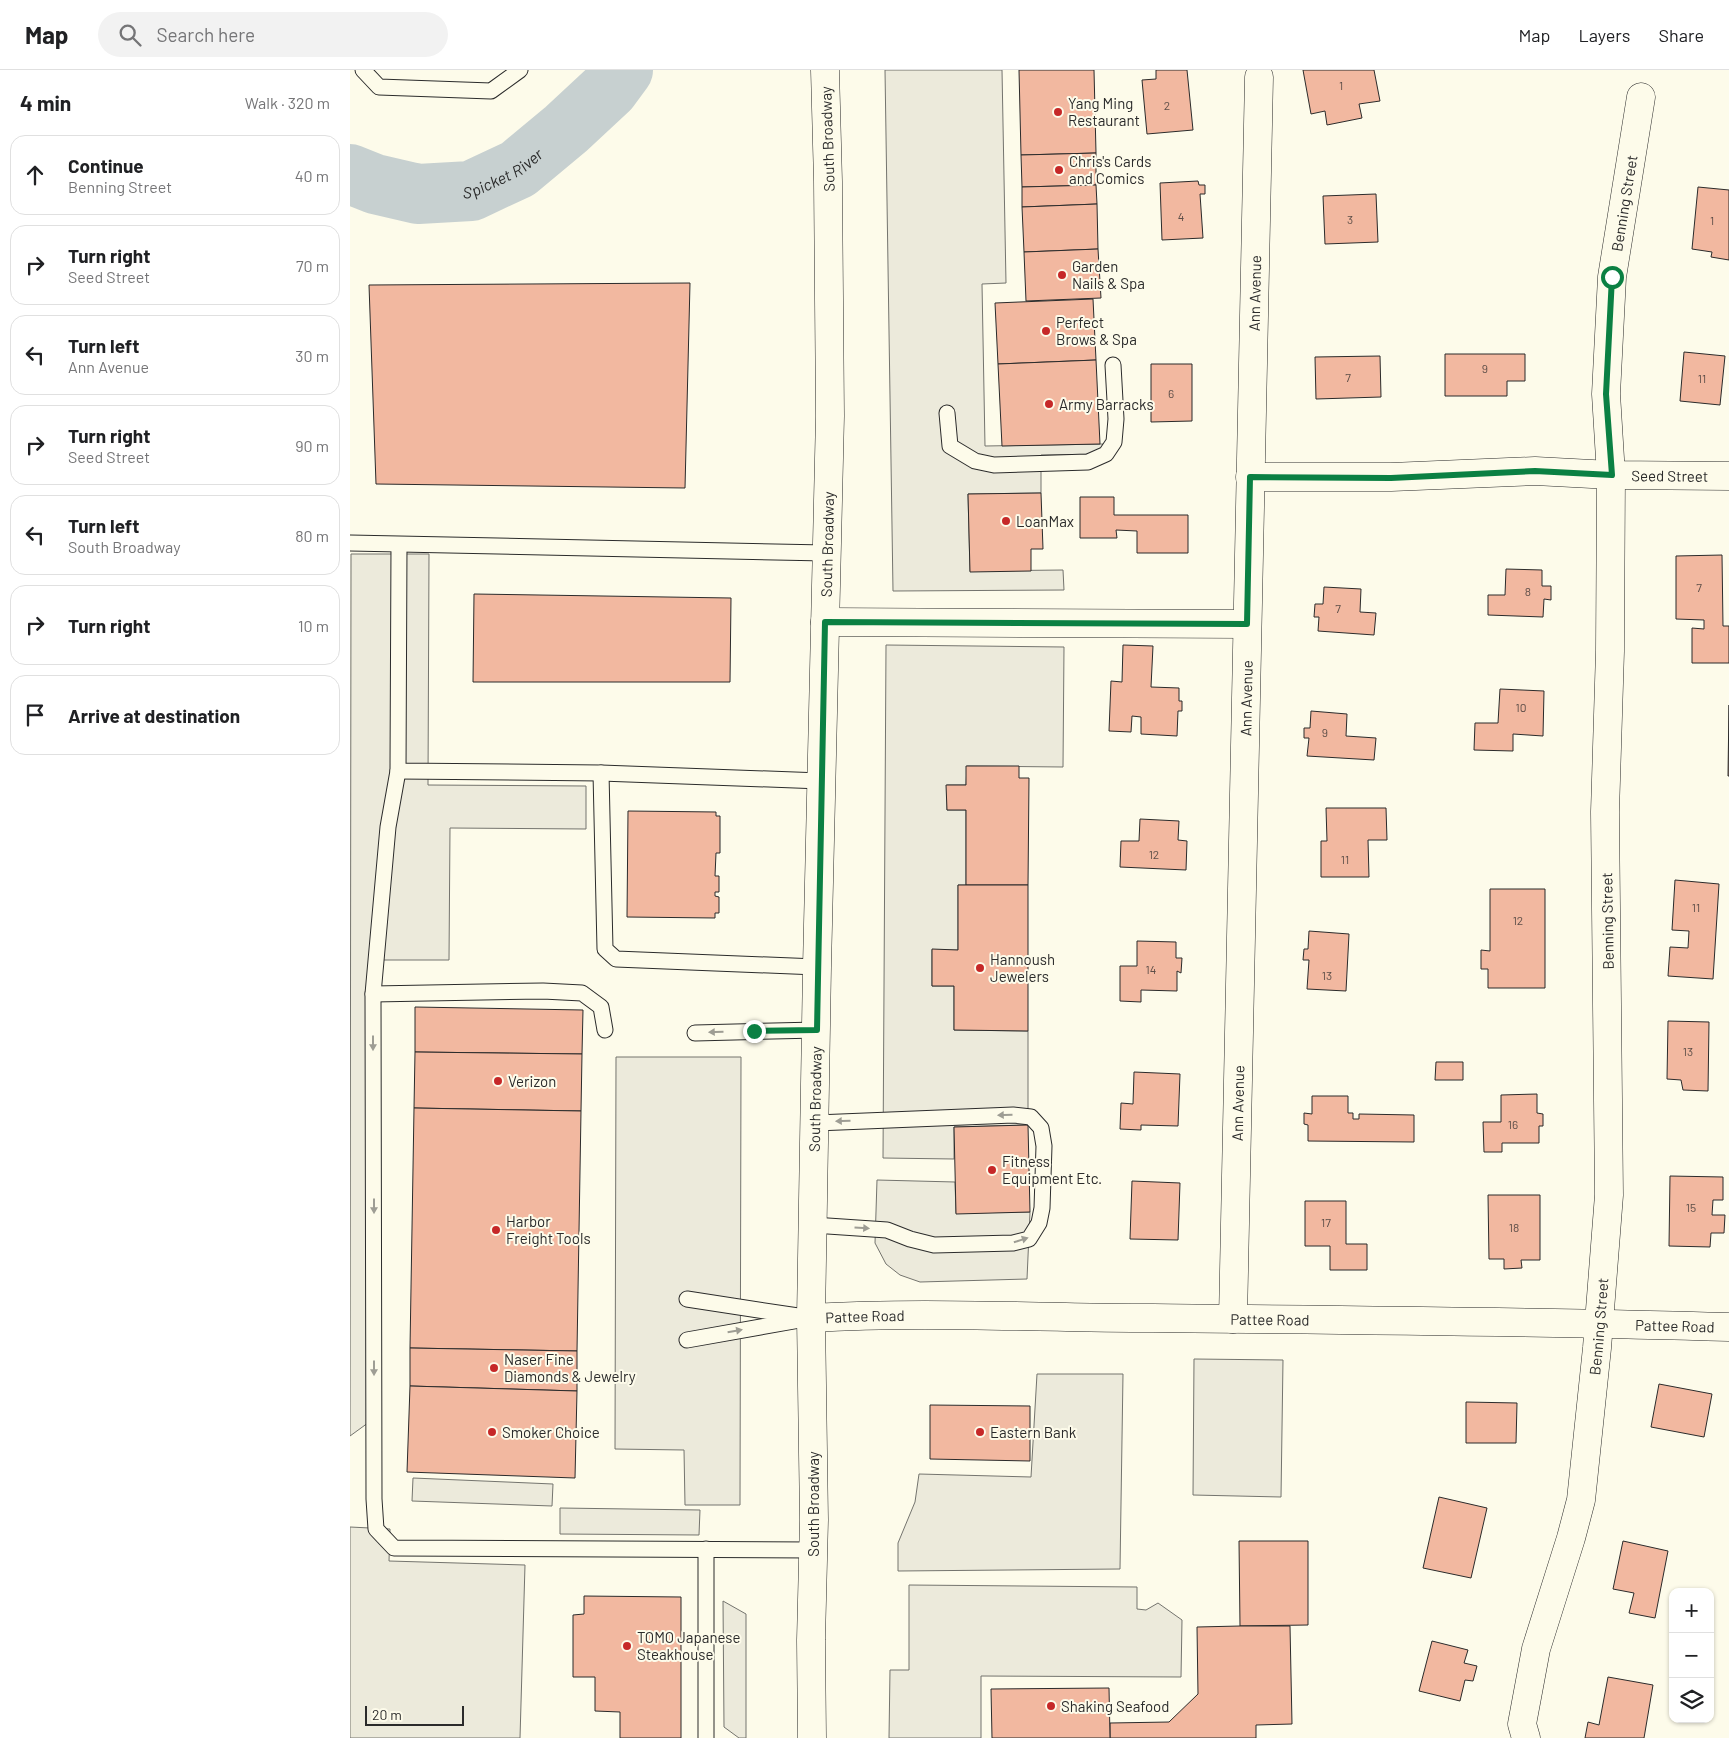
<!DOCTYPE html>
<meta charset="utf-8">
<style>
:root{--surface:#fff;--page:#f2f2f2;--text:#202124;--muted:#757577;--line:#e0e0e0}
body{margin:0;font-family:Barlow,sans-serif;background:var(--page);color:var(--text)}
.controls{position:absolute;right:15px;bottom:15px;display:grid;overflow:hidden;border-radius:10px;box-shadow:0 1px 4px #0004}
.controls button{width:45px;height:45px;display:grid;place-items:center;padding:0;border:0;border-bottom:1px solid var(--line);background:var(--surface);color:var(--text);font:25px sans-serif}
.scale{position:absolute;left:15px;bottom:12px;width:99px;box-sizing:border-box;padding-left:5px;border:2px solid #2b2b2b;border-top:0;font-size:14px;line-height:18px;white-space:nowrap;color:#2b2b2b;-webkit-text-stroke:4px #fdfbea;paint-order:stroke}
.stop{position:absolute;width:15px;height:15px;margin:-11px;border:4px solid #0b8043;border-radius:50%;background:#fff}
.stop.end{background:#0b8043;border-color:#fff;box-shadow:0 1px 5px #0008}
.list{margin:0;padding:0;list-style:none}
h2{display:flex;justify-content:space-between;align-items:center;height:65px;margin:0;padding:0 20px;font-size:21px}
h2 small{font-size:16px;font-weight:400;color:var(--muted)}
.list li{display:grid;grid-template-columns:32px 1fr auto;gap:15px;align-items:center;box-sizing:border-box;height:80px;margin:0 10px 10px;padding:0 10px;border:1px solid var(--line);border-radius:15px}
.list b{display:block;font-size:19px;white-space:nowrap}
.list p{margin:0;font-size:16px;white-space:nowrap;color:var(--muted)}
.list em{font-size:16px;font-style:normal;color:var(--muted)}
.icon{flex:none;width:28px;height:28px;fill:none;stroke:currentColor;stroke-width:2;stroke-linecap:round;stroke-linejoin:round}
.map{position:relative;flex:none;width:1379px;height:1668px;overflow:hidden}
header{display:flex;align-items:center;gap:30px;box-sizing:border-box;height:70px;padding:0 25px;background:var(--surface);border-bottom:1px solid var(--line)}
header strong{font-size:24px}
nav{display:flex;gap:28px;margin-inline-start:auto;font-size:18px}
.search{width:350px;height:45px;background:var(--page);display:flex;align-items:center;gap:12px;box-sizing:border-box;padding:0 18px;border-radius:28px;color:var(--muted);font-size:19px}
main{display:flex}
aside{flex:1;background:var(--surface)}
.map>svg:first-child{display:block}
.parking{fill:#eceadb;stroke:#74746e}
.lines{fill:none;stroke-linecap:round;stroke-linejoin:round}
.river{stroke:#c7d0d0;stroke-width:60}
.building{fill:#f2b8a0;stroke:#2b2b2b}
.service-casing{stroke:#2b2b2b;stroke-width:17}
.minor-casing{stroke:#2b2b2b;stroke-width:29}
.primary-casing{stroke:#2b2b2b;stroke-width:29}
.service{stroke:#fdfbea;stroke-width:15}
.minor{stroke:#fdfbea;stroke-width:28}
.primary{stroke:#fdfbea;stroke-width:28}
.oneway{fill:#9e9d94}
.route{stroke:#0b8043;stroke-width:6}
.poi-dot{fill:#c62828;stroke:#fdfbea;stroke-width:2}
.labels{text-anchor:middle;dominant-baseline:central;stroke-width:4;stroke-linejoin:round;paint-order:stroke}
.number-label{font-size:12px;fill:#5d4e48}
.poi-label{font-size:15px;fill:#2b2b2b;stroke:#fdfbea;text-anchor:start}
.street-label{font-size:15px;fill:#2b2b2b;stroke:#fdfbea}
.water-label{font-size:16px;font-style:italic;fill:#2b2b2b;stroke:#fdfbea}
</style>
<header>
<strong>Map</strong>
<div class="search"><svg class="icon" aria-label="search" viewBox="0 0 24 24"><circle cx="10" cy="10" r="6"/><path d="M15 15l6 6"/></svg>Search here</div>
<nav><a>Map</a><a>Layers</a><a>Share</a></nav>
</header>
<main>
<aside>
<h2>4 min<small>Walk · 320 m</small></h2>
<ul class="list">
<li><svg class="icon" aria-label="ahead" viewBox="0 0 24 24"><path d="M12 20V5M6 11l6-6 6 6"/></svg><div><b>Continue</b><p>Benning Street</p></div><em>40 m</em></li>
<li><svg class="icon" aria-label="right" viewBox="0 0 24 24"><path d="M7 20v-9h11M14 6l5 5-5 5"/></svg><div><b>Turn right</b><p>Seed Street</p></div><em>70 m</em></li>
<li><svg class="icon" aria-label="left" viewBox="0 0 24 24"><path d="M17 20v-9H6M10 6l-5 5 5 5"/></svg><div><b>Turn left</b><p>Ann Avenue</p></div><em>30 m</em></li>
<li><svg class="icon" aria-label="right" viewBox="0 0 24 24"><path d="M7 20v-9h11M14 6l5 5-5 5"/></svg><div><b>Turn right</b><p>Seed Street</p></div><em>90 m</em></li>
<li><svg class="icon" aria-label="left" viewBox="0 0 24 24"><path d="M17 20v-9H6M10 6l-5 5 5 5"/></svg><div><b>Turn left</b><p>South Broadway</p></div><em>80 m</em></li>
<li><svg class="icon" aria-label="right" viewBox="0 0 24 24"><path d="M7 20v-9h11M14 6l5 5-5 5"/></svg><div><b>Turn right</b></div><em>10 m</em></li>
<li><svg class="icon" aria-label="arrive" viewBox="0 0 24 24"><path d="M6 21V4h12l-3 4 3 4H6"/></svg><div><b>Arrive at destination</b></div></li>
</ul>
</aside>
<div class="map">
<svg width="1379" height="1668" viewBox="0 0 1379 1668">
<rect width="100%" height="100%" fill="#fdfbea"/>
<g class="parking">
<polygon points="535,0 652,0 656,213 632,214 635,376 756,374 756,384 691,385 691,423 618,424 620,501 713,500 714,520 543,521"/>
<polygon points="1,484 79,484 78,715 236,716 236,759 100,758 99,890 24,890 22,1350 0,1366"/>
<polygon points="536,575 714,577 713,697 617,696 616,715 597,715 597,740 616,740 616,815 608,815 608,880 582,880 582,916 604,916 604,960 678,961 678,1055 604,1057 604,1089 533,1088"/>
<polygon points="266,987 391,987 390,1435 335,1435 334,1380 265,1379"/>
<polygon points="527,1110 605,1112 606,1143 680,1142 677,1209 570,1212 550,1205 536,1194 525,1173"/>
<polygon points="844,1289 933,1290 931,1427 843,1425"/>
<polygon points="687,1304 773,1304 770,1499 548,1501 548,1473 565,1432 569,1404 681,1407"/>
<polygon points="63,1408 203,1414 202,1436 62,1431"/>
<polygon points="210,1438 350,1440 349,1465 210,1464"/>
<polygon points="0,1457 40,1459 39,1491 175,1495 170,1668 0,1668"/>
<polygon points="559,1515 787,1517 787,1539 796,1540 808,1533 832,1550 831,1607 631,1606 631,1668 539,1668 540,1600 559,1600"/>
<polygon points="373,1531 396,1544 396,1668 389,1668 374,1657"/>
</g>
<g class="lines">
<path class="river" id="s1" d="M0 104 25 114 68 124 121 121 168 99 216 59 259 19 273 0"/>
</g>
<g class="building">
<polygon points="669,0 744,0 746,83 671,85"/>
<polygon points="806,0 837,0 843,60 797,64 792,10 806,9"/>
<polygon points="953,0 1024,0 1030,31 1009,34 1012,48 977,55 975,41 961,44"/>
<polygon points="746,83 746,115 672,117 671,85"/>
<polygon points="848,111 849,115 855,115 855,124 850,124 853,168 812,170 810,113"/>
<polygon points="746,115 747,134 672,137 672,117"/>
<polygon points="1348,117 1379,120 1379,190 1361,187 1362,182 1342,179"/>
<polygon points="1026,124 1028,172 975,174 973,126"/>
<polygon points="747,134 748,179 674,182 672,137"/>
<polygon points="748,179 751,228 676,231 674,182"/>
<polygon points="340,213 335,418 26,414 19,215"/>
<polygon points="743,229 746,290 648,294 645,233"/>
<polygon points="1334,282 1375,286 1370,335 1330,331"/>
<polygon points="1095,284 1175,284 1175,311 1157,311 1157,326 1095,326"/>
<polygon points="1030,286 1031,327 966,329 965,287"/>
<polygon points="746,290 750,374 652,376 648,294"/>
<polygon points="801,294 842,294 842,351 801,352"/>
<polygon points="691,423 693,479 681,479 681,501 620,502 618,424"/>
<polygon points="730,427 764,427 764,445 838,445 838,483 787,483 787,461 766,460 767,468 730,468"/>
<polygon points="1372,485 1373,556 1379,556 1379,593 1342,593 1342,558 1354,559 1354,550 1326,549 1326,486"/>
<polygon points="1156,499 1192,500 1192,516 1201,516 1201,530 1194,529 1193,547 1138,545 1138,525 1155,525"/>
<polygon points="974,517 1011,519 1010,542 1026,543 1024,565 968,561 969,547 964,547 965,534 973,534"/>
<polygon points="124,524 381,528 380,612 123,612"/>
<polygon points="773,575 803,576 801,617 829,618 829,631 832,631 832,641 828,641 827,666 791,664 791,647 782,646 781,662 759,661 761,611 772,612"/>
<polygon points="1150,619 1194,621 1193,666 1163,664 1163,681 1124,680 1125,653 1148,653"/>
<polygon points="1379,635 1379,706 1378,706"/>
<polygon points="961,641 997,644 996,666 1026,668 1024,690 957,686 959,668 954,668 954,658 960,658"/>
<polygon points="616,696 669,696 669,708 679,708 678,815 616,815 616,740 597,740 596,715 616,715"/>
<polygon points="976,738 1036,738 1037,770 1018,770 1019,807 971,807 971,771 977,771"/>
<polygon points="278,741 366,742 366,746 370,746 370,783 366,783 365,806 369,806 369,822 365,822 365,826 369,827 369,843 365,843 365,848 277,847"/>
<polygon points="790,749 829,751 828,770 837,771 836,800 770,797 771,771 789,771"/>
<polygon points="1325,810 1369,814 1363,909 1318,906 1320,877 1338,878 1339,861 1322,860"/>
<polygon points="608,815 678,815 678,961 604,960 604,916 582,916 582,879 608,880"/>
<polygon points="1140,819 1195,819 1195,918 1138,918 1138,899 1131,899 1131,880 1140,881"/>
<polygon points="959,861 999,864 996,921 957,919 959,890 953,890 954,879 958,879"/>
<polygon points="787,871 826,872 826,888 832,888 831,903 827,901 827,921 791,920 791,932 770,931 770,896 787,896"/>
<polygon points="65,937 233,940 232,984 65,982"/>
<polygon points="1318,951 1359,952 1358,1021 1333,1020 1331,1010 1317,1009"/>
<polygon points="65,982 232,984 231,1041 64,1038"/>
<polygon points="1086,992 1113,992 1113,1010 1085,1010"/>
<polygon points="784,1002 830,1004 828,1056 791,1055 791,1060 770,1059 771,1033 783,1034"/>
<polygon points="1187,1024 1187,1043 1193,1044 1193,1056 1189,1056 1189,1073 1152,1073 1152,1082 1134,1082 1133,1052 1151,1052 1151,1025"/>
<polygon points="962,1026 998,1026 998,1043 1003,1043 1003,1049 1009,1049 1009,1044 1064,1045 1064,1072 958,1071 958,1055 954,1054 954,1043 962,1044"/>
<polygon points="64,1038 231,1041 227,1281 60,1278"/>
<polygon points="678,1055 680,1142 606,1144 604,1057"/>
<polygon points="1320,1106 1373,1107 1373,1130 1363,1130 1362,1145 1375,1145 1374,1163 1361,1163 1360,1177 1319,1176"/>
<polygon points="782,1111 830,1113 828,1170 780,1169"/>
<polygon points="1138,1125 1190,1125 1190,1190 1171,1190 1172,1198 1154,1199 1154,1189 1139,1189"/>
<polygon points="955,1131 996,1131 996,1174 1017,1174 1017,1200 980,1200 980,1176 955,1176"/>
<polygon points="60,1278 227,1281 227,1321 60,1316"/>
<polygon points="1309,1314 1362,1324 1354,1367 1301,1357"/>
<polygon points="60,1316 227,1321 225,1408 57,1402"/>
<polygon points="1116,1332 1167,1333 1166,1373 1116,1373"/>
<polygon points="580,1335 680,1336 680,1391 580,1389"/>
<polygon points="1089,1427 1137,1438 1121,1508 1073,1498"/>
<polygon points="889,1471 958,1471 958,1555 890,1556"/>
<polygon points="1273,1471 1318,1481 1305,1548 1279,1543 1284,1523 1263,1519"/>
<polygon points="234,1526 331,1527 331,1668 270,1668 270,1642 245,1641 245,1607 223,1607 223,1545 234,1544"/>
<polygon points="890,1556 940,1556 942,1654 906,1655 906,1668 760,1668 760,1653 819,1652 848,1624 847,1557"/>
<polygon points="1082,1571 1118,1580 1114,1593 1127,1596 1123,1611 1115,1610 1110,1631 1069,1621"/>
<polygon points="1258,1607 1303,1615 1294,1668 1235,1668 1238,1652 1249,1655"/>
<polygon points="759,1618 760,1668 642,1668 641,1619"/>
</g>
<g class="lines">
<g class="service-casing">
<g id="service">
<polyline points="13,0 29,17 141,21 170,0"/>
<polyline points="597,343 600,376 625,391 644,395 738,392 756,384 764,372 766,349 763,295"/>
<polyline points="0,473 476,483"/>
<polyline points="49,475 48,701 251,703 471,711"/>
<polyline points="48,701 38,757 23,924 24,1429 26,1459 44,1478 463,1480"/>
<polyline points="251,703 255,879 266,889 467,897"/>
<polyline points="23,924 193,921 232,923 251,937 255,960"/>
<polyline points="345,963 467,960"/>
<polyline points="463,1155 537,1160 560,1169 584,1175 663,1173 679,1169 689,1153 692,1138 694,1076 691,1058 681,1047 663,1045 466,1053"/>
<polyline points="337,1229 448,1246"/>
<polyline points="337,1270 461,1248"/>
<polyline points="356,1479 356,1668"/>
</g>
</g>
<g class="minor-casing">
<g id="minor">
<path id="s2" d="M900 407H1041L1185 401 1261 405 1379 406"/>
<polyline points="475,552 897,554"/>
<path id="s3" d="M461 1248C575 1241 689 1248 803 1248 995 1250 1187 1251 1379 1257"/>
<path id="s4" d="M883 1249 909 7"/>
<path id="s5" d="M1176 1668 1172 1654 1186 1579 1221 1468 1231 1430 1247 1278 1259 1125 1255 742 1260 581 1261 405 1256 324 1262 207 1291 27"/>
</g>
</g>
<g class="primary-casing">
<g id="primary">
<path id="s6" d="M462 1668 461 1570 464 1450 461 1248 467 897 480 346 478 111 475 0"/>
</g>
</g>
<use href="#service" class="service"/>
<use href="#minor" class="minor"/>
<use href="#primary" class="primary"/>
</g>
<defs><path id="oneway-solid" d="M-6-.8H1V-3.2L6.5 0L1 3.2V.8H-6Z" transform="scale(1.25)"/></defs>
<g class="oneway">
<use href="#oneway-solid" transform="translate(366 962) rotate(178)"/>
<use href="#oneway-solid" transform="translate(23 973) rotate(90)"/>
<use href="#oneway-solid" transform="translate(655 1045) rotate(178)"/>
<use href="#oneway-solid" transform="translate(493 1051) rotate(178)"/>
<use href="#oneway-solid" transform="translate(24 1136) rotate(90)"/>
<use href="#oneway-solid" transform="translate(512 1158) rotate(4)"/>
<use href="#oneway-solid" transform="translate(671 1170) rotate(-18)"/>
<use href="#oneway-solid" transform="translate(385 1261) rotate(-10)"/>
<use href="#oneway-solid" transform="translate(24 1298) rotate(90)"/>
</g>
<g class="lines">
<polyline class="route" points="404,961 467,960 475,552 897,554 900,407 1041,408 1185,401 1262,405 1256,324 1262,207"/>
</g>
<g class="poi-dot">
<circle cx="708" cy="42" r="5"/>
<circle cx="709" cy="100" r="5"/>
<circle cx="712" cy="205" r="5"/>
<circle cx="696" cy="261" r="5"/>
<circle cx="699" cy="334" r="5"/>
<circle cx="656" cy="451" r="5"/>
<circle cx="630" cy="898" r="5"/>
<circle cx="148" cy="1011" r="5"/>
<circle cx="642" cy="1100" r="5"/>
<circle cx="146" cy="1160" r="5"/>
<circle cx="144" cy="1298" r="5"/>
<circle cx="142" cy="1362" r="5"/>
<circle cx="630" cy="1362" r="5"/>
<circle cx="277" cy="1576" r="5"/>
<circle cx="701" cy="1636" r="5"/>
</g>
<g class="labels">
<g class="number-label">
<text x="991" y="15">1</text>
<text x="817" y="35">2</text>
<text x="831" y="146">4</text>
<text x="1000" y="149">3</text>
<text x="1362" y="150">1</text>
<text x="1135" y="298">9</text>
<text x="998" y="307">7</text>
<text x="1352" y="308">11</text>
<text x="821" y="323">6</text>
<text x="1349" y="517">7</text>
<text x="1178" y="521">8</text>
<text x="988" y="538">7</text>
<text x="1171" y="637">10</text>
<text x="975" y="662">9</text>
<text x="804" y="784">12</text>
<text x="995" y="789">11</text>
<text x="1346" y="837">11</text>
<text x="1168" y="850">12</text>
<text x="801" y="899">14</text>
<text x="977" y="905">13</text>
<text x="1338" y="981">13</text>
<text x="1163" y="1054">16</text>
<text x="1341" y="1137">15</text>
<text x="976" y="1152">17</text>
<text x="1164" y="1157">18</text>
</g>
<g class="poi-label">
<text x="718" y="33">Yang Ming<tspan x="718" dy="17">Restaurant</tspan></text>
<text x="719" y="91">Chris's Cards<tspan x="719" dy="17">and Comics</tspan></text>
<text x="722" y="196">Garden<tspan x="722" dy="17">Nails &amp; Spa</tspan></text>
<text x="706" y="252">Perfect<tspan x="706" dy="17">Brows &amp; Spa</tspan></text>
<text x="709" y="334">Army Barracks</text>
<text x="666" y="451">LoanMax</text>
<text x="640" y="889">Hannoush<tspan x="640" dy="17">Jewelers</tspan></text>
<text x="158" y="1011">Verizon</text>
<text x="652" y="1091">Fitness<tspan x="652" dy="17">Equipment Etc.</tspan></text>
<text x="156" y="1151">Harbor<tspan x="156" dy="17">Freight Tools</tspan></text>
<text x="154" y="1289">Naser Fine<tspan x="154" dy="17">Diamonds &amp; Jewelry</tspan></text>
<text x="152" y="1362">Smoker Choice</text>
<text x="640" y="1362">Eastern Bank</text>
<text x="287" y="1567">TOMO Japanese<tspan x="287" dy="17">Steakhouse</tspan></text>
<text x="711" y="1636">Shaking Seafood</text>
</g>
<g class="street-label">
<text transform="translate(477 69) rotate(-92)">South Broadway</text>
<text stroke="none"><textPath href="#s5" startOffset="1546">Benning Street</textPath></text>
<text stroke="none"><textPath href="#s4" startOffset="1026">Ann Avenue</textPath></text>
<text stroke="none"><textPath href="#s2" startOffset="420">Seed Street</textPath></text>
<text stroke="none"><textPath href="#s6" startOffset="1194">South Broadway</textPath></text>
<text stroke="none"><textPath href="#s4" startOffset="621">Ann Avenue</textPath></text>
<text transform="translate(1257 851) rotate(-91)">Benning Street</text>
<text stroke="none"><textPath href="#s6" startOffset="639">South Broadway</textPath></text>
<text stroke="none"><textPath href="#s4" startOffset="216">Ann Avenue</textPath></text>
<text stroke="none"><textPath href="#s3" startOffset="54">Pattee Road</textPath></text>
<text stroke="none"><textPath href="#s3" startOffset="459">Pattee Road</textPath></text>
<text stroke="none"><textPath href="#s3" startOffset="864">Pattee Road</textPath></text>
<text stroke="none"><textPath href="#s5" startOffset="421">Benning Street</textPath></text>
<text transform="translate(463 1434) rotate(-90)">South Broadway</text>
</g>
<g class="water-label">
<text stroke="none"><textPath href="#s1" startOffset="160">Spicket River</textPath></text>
</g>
</g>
</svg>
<div class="controls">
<button>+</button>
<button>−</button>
<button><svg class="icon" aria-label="layers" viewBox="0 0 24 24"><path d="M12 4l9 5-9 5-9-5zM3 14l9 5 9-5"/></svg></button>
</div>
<div class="scale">20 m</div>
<div class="stop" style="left:1262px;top:207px"></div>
<div class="stop end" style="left:404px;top:961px"></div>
</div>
</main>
